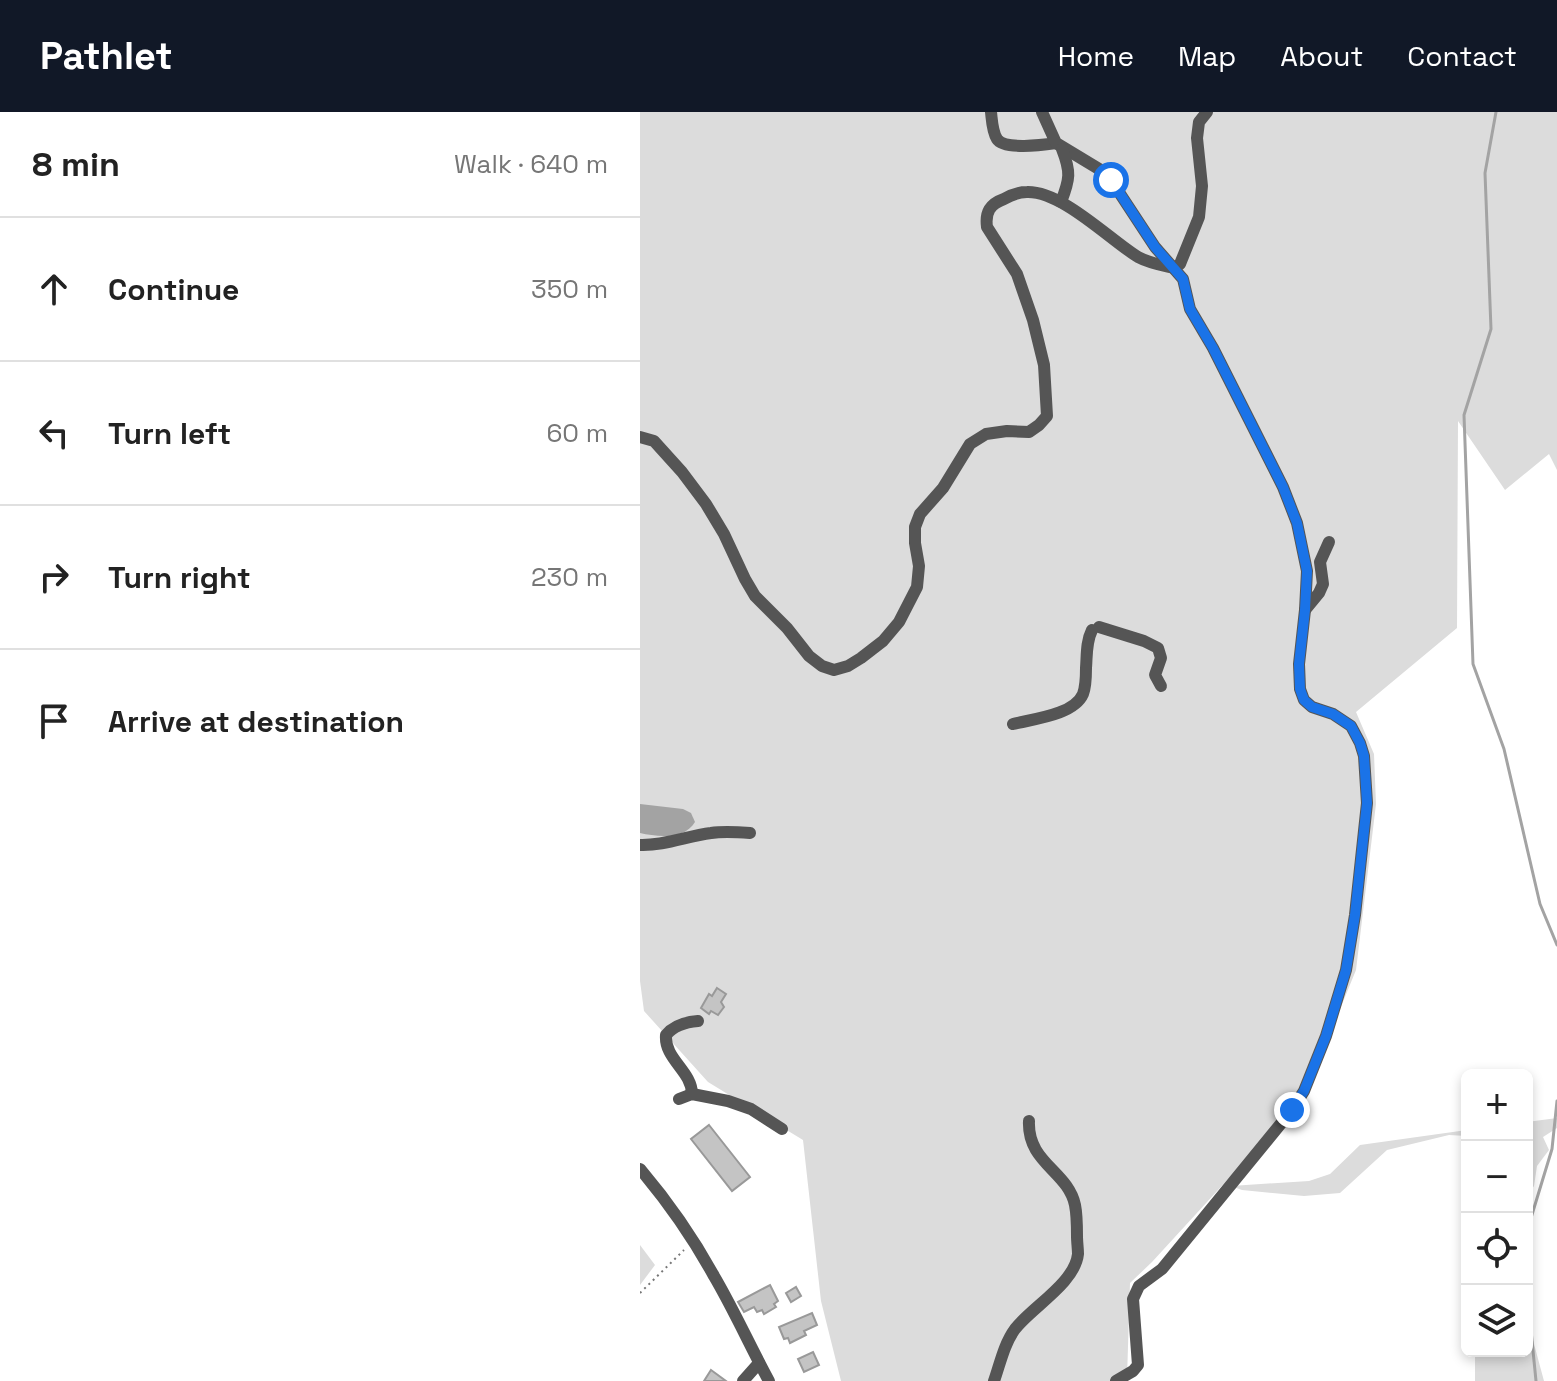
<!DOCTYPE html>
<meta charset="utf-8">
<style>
:root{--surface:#fff;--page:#f2f2f2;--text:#222;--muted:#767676;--line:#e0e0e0;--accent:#111827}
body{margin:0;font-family:"Space Grotesk",sans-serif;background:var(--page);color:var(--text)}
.controls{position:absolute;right:24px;bottom:24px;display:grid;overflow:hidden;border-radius:12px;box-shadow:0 4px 12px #0003}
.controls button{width:72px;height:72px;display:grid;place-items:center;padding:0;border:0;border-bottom:2px solid var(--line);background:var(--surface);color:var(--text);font:40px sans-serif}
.stop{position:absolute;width:24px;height:24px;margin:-18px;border:6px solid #1a73e8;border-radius:50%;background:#fff}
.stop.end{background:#1a73e8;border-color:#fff;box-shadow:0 2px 8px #0008}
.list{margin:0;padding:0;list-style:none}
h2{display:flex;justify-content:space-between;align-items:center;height:104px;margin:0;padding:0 32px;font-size:34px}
h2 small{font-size:26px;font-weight:400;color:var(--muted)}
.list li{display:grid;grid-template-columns:52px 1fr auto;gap:24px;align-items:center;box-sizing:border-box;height:144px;padding:0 32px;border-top:2px solid var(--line)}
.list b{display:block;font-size:30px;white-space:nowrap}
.list em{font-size:26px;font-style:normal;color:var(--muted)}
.icon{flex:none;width:44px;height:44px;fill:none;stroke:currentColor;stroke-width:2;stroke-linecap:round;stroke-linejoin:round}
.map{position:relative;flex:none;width:917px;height:1269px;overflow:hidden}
header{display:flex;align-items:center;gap:48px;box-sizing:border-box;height:112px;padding:0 40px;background:var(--accent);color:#fff}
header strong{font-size:38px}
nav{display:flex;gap:44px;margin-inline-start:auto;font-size:28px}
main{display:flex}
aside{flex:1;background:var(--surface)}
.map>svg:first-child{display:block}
.green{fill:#dcdcdc}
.water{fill:#a3a3a3}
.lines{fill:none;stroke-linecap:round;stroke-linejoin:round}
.stream{stroke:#a3a3a3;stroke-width:3}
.building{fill:#c4c4c4;stroke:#999;stroke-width:2}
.path{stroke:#777;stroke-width:2;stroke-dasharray:2 4;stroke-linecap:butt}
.minor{stroke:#555;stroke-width:12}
.route{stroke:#1a73e8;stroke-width:10}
</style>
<header>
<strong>Pathlet</strong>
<nav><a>Home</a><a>Map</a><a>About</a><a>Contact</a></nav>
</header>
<main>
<aside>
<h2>8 min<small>Walk · 640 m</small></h2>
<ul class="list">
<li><svg class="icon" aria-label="ahead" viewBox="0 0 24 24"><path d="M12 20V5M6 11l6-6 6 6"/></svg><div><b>Continue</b></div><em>350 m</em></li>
<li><svg class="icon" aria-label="left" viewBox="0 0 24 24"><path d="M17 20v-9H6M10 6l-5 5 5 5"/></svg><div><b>Turn left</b></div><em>60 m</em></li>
<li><svg class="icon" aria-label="right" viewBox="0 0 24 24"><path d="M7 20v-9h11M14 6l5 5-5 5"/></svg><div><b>Turn right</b></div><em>230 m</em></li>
<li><svg class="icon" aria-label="arrive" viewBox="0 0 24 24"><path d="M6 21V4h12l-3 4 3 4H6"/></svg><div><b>Arrive at destination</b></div></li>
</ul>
</aside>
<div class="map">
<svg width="917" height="1269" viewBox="0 0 917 1269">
<rect width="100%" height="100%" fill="#fff"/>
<g class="green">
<polygon points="0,0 917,0 917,358 909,342 865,378 818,309 817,516 716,600 734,642 736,692 716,858 663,988 589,1066 512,1150 490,1171 487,1266 483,1269 201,1269 181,1189 163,1028 68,970 4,899 0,869"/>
<polygon points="917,1006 917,1016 903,1025 909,1038 897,1054 894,1074 887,1084 887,1010"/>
<polygon points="827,1018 827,1024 809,1023 747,1038 700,1081 664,1084 602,1078 591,1074 669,1069 690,1062 720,1033"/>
<polygon points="0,1133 15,1153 0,1173"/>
<polygon points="887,1206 904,1269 835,1269 835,1239 887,1239"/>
</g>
<path class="water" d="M0 692 43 697 51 701 55 710C44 728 18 725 0 721Z"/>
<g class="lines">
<g class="stream">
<polyline points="856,0 845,61 851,217 824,303 833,552 864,637 900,792 917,833"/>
<polyline points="887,1119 912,1037 917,989"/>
<polyline points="887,1178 896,1269"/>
</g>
</g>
<g class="building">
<polygon points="77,876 86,882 81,890 84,895 78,903 71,899 69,902 61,896 69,882 72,884"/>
<polygon points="69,1013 110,1065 92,1079 51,1027"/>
<polygon points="130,1173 138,1189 134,1192 136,1195 124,1202 122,1198 117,1200 114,1195 104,1200 98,1190"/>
<polygon points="156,1175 161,1184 151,1190 146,1181"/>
<polygon points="172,1201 177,1213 164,1219 166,1223 150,1231 148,1226 144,1227 139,1215"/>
<polygon points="173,1240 179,1253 164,1260 158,1247"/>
<polygon points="71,1258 86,1269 64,1269"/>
</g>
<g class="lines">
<polyline class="path" points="0,1181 44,1138"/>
<g class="minor">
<path d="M351 0C352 8 352 19 357 27 364 38 403 33 416 31"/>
<polyline points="402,0 416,31 459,57 471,68 515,135 543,167 550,197 573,236 643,375 657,411 667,459 665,498 659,552 660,577 664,588 672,595 693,602 711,614 720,631 724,644 727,691 715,803 706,858 686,924 664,979 652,998 522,1157 499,1174 493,1187 498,1253 493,1259 476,1269"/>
<path d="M421 90C430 67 431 60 422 37"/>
<polyline points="534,156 540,152 559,105 562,74 557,26 559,10 567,0"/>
<path d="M0 325 14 329 42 360 66 392 84 422 105 467 115 484 147 516 169 544 182 554 194 558 208 554 221 546 243 529 259 510 277 475 279 454 275 431V415L280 402 303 376 330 332 346 322 367 319 389 320 399 313 407 304 404 253 393 208 377 162 347 115C345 100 350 92 364 87 371 83 379 80 387 80 422 79 469 127 498 145 509 151 521 153 534 156"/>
<polyline points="665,498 679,481 683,472 680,450 689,430"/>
<polyline points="459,515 504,529 518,536 521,546 515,563 521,574"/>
<path d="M373 612C393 607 434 603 443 582 446 574 446 565 446 556 447 543 446 530 452 518"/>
<path d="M0 733C24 734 47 724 71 721 84 719 97 720 110 721"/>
<path d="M52 982C52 959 24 947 26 923 34 913 46 910 58 909"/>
<polyline points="39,987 52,982 88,989 111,997 142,1017"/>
<path d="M0 1057C28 1090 53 1126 74 1164 94 1198 110 1234 129 1269"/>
<polyline points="103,1269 119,1251"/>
<path d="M354 1269C360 1252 364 1232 375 1217 392 1195 435 1171 438 1142 438 1137 437 1130 437 1124 437 1114 437 1103 435 1093 428 1059 387 1051 389 1009"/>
</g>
</g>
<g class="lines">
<polyline class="route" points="471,68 515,135 543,167 550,197 573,236 643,375 657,411 667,459 665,498 659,552 660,577 664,588 672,595 693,602 711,614 720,631 724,644 727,691 715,803 706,858 686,924 664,979 652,998"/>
</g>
</svg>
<div class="controls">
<button>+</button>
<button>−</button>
<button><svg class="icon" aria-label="locate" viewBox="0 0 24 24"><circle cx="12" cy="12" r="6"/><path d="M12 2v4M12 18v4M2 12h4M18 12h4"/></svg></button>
<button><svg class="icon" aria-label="layers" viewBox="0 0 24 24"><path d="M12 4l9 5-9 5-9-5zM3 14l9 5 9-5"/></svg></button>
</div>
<div class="stop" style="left:471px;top:68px"></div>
<div class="stop end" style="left:652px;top:998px"></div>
</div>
</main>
